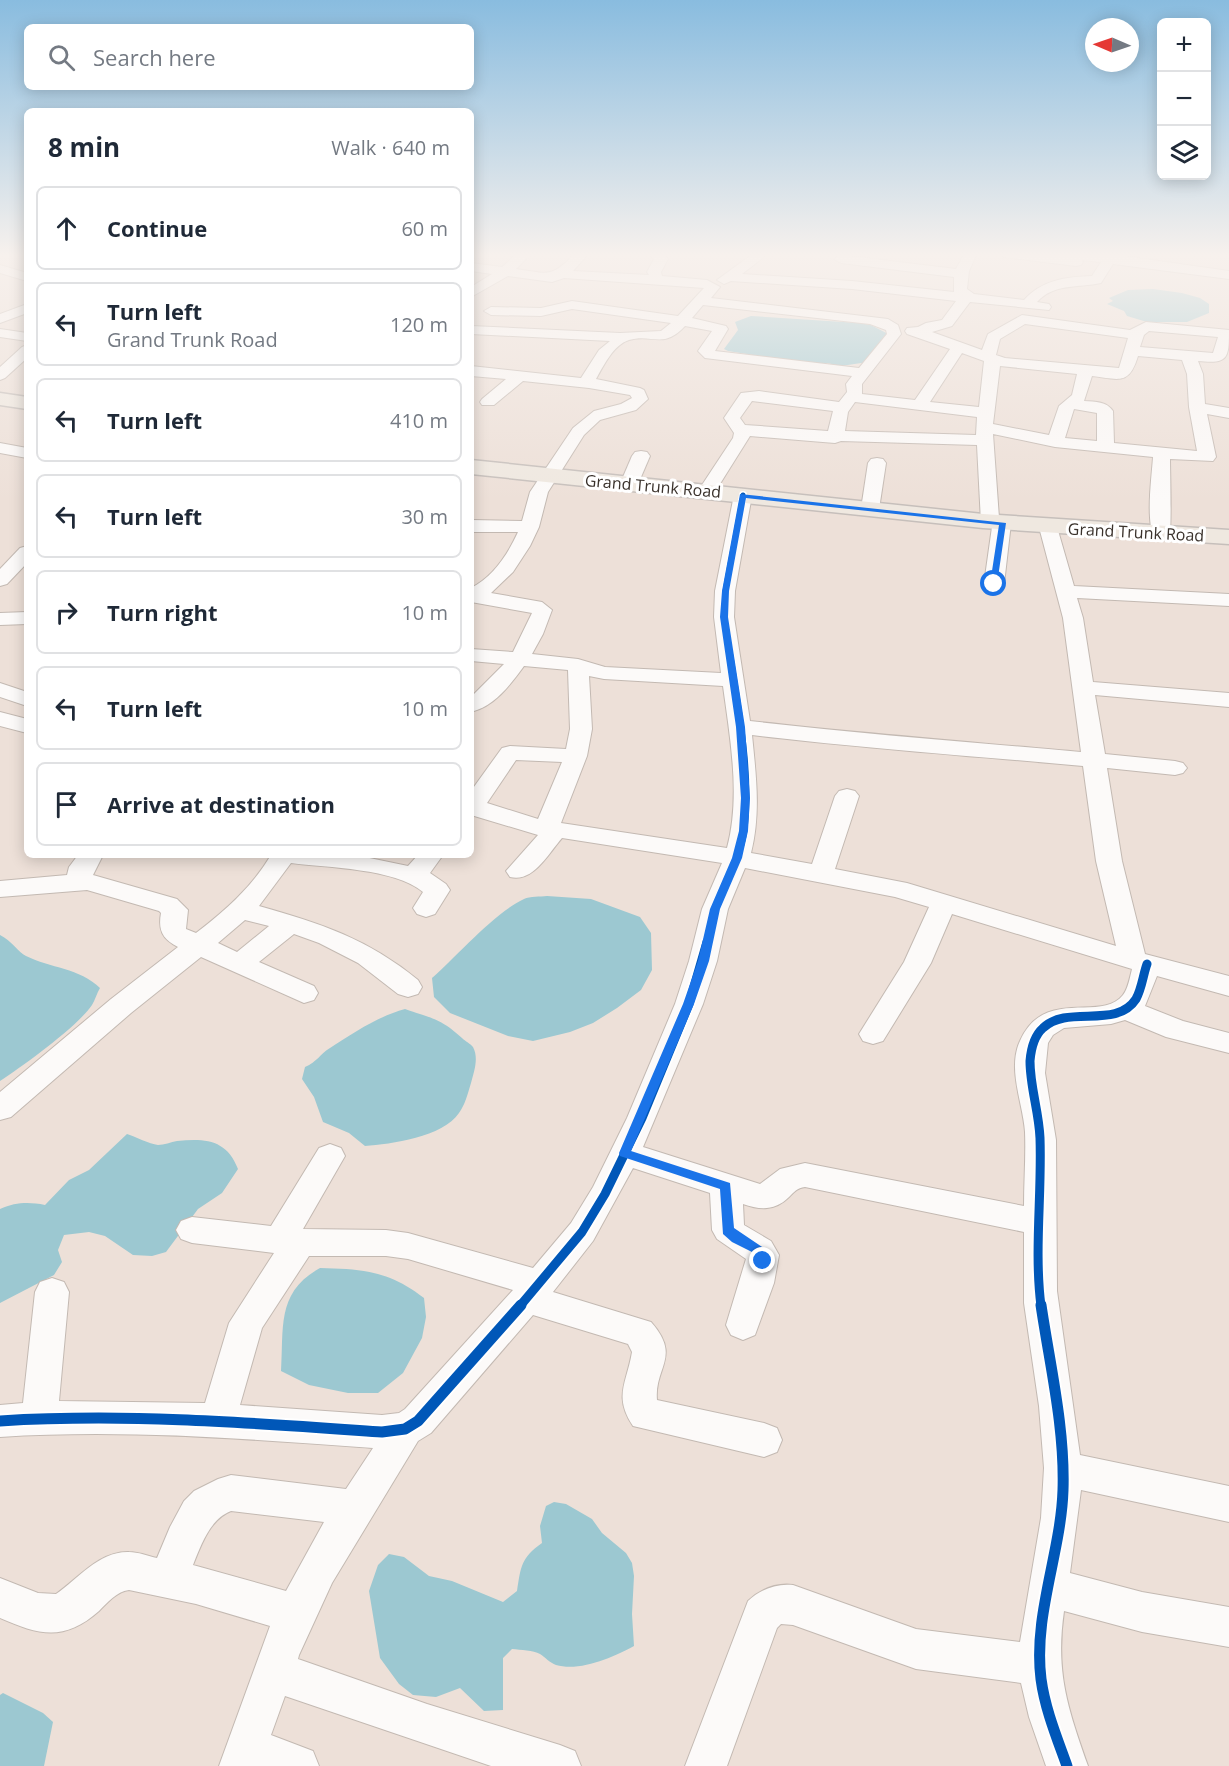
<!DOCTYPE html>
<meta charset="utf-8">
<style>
:root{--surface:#fff;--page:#f6f6f7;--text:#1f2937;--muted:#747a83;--line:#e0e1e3}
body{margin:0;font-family:"Open Sans",sans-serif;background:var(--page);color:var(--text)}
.controls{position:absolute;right:18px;top:18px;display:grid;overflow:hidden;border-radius:9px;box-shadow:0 3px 15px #0003}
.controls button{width:54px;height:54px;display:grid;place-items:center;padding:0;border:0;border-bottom:2px solid var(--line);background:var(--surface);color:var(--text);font:30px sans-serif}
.compass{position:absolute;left:1085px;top:18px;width:54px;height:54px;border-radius:50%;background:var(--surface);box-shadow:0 3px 15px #0003;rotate:272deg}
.stop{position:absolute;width:18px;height:18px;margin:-14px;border:4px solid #1a73e8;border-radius:50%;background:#fff}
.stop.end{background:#1a73e8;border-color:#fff;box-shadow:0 2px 6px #0008}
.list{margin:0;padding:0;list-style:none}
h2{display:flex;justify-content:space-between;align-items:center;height:78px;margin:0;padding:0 24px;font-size:26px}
h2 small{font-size:20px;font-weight:400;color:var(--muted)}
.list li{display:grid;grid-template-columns:39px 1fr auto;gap:18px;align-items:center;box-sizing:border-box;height:84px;margin:0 12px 12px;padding:0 12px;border:2px solid var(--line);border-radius:9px}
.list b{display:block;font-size:22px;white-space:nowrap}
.list p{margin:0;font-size:20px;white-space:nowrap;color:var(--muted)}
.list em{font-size:20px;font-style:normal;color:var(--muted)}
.icon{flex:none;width:33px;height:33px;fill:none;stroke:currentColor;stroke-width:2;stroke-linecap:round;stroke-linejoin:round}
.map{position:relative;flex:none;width:1229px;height:1766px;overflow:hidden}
.search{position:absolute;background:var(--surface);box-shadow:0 3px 15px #0003;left:24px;top:24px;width:450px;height:66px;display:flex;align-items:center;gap:15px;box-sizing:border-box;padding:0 21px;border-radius:9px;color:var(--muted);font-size:22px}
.panel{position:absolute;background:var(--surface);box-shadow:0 3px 15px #0003;left:24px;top:108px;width:450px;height:750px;border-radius:9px}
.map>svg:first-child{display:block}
.water{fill:#9cc8d1}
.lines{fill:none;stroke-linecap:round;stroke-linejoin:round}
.minor-casing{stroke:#c3b9b2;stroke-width:2}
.major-casing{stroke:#c6bfbb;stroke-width:3}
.minor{fill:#fcfaf9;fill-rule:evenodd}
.major{fill:#efe8e0;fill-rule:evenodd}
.cycleway-far3-casing{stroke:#fff;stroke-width:8}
.cycleway-far2-casing{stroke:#fff;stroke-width:10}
.cycleway-far1-casing{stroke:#fff;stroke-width:13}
.cycleway-casing{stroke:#fff;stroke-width:15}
.cycleway-far3{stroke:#0057b8;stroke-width:5}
.cycleway-far2{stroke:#0057b8;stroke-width:7}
.cycleway-far1{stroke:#0057b8;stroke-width:9}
.cycleway{stroke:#0057b8;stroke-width:11}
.route{fill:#1a73e8}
.labels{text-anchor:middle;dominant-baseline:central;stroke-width:6;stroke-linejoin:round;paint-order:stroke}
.far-street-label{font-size:16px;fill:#3a322c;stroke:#fff}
</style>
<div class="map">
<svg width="1229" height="1766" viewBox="0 0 1229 1766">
<rect width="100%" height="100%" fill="#ede0d8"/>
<g class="water">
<polygon points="1153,289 1182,293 1200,298 1209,304 1209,313 1187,322 1147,322 1127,316 1124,311 1107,304 1113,301 1109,298 1128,290"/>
<polygon points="751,316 859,323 871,325 890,335 868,362 841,366 827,363 820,366 728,351 724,349 738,330 735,322"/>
<path d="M547 896 591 899 640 917 651 933 652 970 641 990 617 1008 593 1023 570 1032 533 1041 508 1036 450 1013 434 997 432 978C457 956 494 913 524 899 530 896 540 897 547 896Z"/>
<path d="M0 935C12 941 18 952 26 956 50 968 80 968 100 988 97 993 95 1000 92 1005 77 1027 23 1066 0 1081Z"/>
<path d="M405 1009C433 1019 440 1018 462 1038 465 1041 471 1044 473 1047 479 1058 474 1072 471 1083 468 1093 465 1105 459 1113 443 1137 391 1144 365 1146L349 1133 323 1122 314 1097 302 1079 305 1067C317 1062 320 1054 330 1048 353 1033 379 1016 405 1009Z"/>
<path d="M127 1134C136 1137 149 1144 158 1145 164 1145 171 1142 177 1141 206 1138 227 1140 238 1169L222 1193 198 1209 166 1252 152 1256 133 1255 105 1236 89 1232 64 1235 58 1250 62 1262 54 1275 0 1303V1209C16 1202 29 1202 45 1205L69 1180 89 1170Z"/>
<path d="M320 1268C363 1269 389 1271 424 1298L426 1317 422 1338 403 1373 378 1393H348L309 1385 281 1371C284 1328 276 1292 320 1268Z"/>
<path d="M554 1502 566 1504 592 1519 602 1533 626 1553 632 1563 634 1576 632 1614 634 1646C614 1657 580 1672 556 1665 550 1663 545 1657 540 1654 533 1650 521 1650 512 1649L503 1658V1710L484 1711 460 1688 436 1697 413 1695 399 1684 380 1658 369 1591 378 1565 389 1554 404 1557 429 1576 452 1581 503 1602 517 1591C521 1566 521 1558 542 1543L540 1526 546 1506Z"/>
<polygon points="3,1693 43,1713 53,1722 44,1766 0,1766 0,1695"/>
</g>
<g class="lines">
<g class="minor-casing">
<g id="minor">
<path d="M518 253H532L516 269C551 274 550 278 576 253H589L573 271 649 275 647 272 654 259 649 253H663L668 259 661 272 662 276 707 280 720 287 711 298 888 319 898 325 901 334 862 384V394L915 400 950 349 907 334 905 331 907 328 918 327 926 323 942 320 956 301 852 289 731 281 724 284 717 280 754 253H769L742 274 852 281 954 292V277L841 263 834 259 841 255 956 269 965 253H977L969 271 967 289 974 294 1024 300C1042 280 1065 277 1092 276L1101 262 1081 260 1083 262 1081 265 1076 266 1004 257 998 253 1056 256 1055 253 1110 254 1229 271V279L1113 264 1101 283C1078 288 1054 283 1037 302L1049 304 1051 307 1049 310 970 302 952 326 932 332 982 350 988 334 1022 315 1130 330 1146 322 1229 330C1229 359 1228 364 1198 361L1203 374 1205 404 1229 408V418L1207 414 1216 457 1213 461 1170 459C1170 471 1172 532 1169 538H1155C1145 523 1152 475 1153 457L1055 447 993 434 999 518 1009 519 1011 523 1004 584 1001 588H987L984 584 992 527 983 526 981 522 977 445 841 441 835 443 750 436 713 495H701L698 491 733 438 734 433 724 418 741 393 759 391 839 402 847 392 846 384 852 376 705 358 698 351 712 331 685 326C663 350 652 333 629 340 613 345 603 367 596 379L640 388 644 390 648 399 636 410 600 420 584 435 548 492 539 527 530 546 513 572 491 593 542 602 552 610 543 634 532 654 578 659 605 667 721 673 714 617 715 591 734 495 737 491H749L752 495 735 591 734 617 750 721C861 734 971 742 1081 752L1063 618 1039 527 1041 523H1055L1057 527 1074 586 1229 594V606L1077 598 1083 618 1093 682 1229 693V707L1095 695 1105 754 1175 761 1183 763 1187 768 1183 773 1175 775 1107 768 1122 861 1145 954 1229 976V996L1157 976 1145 1006 1183 1021 1229 1033V1053L1166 1037 1125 1020 1111 1024 1064 1028 1053 1035 1048 1043 1045 1073 1056 1140 1057 1291 1080 1455 1229 1486V1522L1081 1490 1070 1573 1142 1592 1229 1607V1647L1142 1632 1064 1611C1055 1672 1068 1709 1088 1766H1046L1029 1717 1021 1683 916 1669 793 1625 781 1624 777 1628 727 1766H685L748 1601C760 1590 776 1583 793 1585L916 1629 1020 1642 1041 1518 1044 1468 1039 1406 1024 1303V1232L805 1187C797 1188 794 1192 789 1197 775 1211 760 1210 743 1204L744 1225 771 1241 779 1255 774 1283 755 1335 743 1340 731 1335 726 1325 746 1259 717 1239 712 1230 710 1193 633 1168 593 1241 553 1292 651 1322C682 1357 654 1367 657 1400L764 1423 777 1428 782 1440 777 1452 764 1457 633 1426C613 1396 627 1383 632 1352L628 1344 533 1315 431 1433 418 1441 332 1583 299 1655 298 1659 427 1704 560 1745 575 1751 581 1766H491L285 1696 271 1735 313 1751 319 1766H219L270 1626 196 1604 129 1590C116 1592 108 1602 99 1611 64 1642 39 1635 0 1618V1578L38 1593 56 1594C78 1579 99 1551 129 1552 138 1552 148 1556 157 1558L170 1527 184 1501 194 1491 218 1479 231 1475 346 1489 373 1448C249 1439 125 1429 0 1437V1405L23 1403 35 1292 40 1282 52 1278 64 1282 69 1292 59 1401 205 1403 229 1323 274 1253 192 1243 181 1239 176 1230 181 1221 192 1217 271 1226 319 1148 330 1144 341 1148 345 1156 303 1229 386 1230 408 1233 533 1268 571 1223 593 1187 627 1118 675 1004 689 961 702 909 722 863 562 838C548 854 533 883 510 877L506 871 538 835 471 815V791L502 748 510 746 566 749 570 729 568 670 524 666C510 685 495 706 471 712V697L504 664 471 661V649L513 652 532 613 471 602V588C493 577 508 554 518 532H471V520L522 521 530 492 573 428 594 411 621 404 632 398 630 395 589 388 523 381 494 405H482L480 402 482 399 506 379 471 376V366L581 378 599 350 610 341 471 334V326L620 333 661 331 671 323 572 309 541 316 491 315 484 311 491 307 541 308 572 301 678 316 704 288 564 278 552 282 508 276 471 297V287L492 274 471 271V263L502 267ZM703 305 870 324 886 330 887 334 859 368 715 351 728 329 726 326 692 318ZM1025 324 1128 338 1119 368 1005 358 996 355 1000 339ZM1149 331 1218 337 1213 353 1140 347 1144 335ZM962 353 984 361 979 407 930 402ZM1138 356 1182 360 1187 374 1189 407 1197 451 1114 443 1113 411C1106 401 1096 402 1084 401L1092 376C1119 379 1129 386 1138 356ZM1000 366 1077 374 1072 395 1059 406 1049 435 993 424ZM752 401 833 411 828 431 745 425 740 418ZM855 402 977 417 976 435 845 431 848 412ZM1074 409 1097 413V441L1065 438ZM589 676 604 679 723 686C730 738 741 796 727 848L561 823 587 756 592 729ZM752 735C862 748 973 756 1083 766L1096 861 1116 946 907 883 835 869 859 796 855 791 847 789 839 791 835 796 812 864 751 853C761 813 756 775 752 735ZM516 760 562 762 538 819 487 803ZM745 868 895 897 929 907 904 962 859 1034 863 1041 873 1044 883 1041 931 963 952 914 1132 969C1130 977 1128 989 1123 995 1101 1023 1044 986 1020 1041 1007 1069 1023 1103 1025 1132 1026 1156 1024 1181 1024 1206L805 1163 780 1169 760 1184 643 1147 703 1004 717 961 728 909ZM309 1256H386L408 1259 513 1290 405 1409 399 1413 382 1415 240 1405 262 1328ZM231 1511 324 1522 286 1591 193 1565C201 1545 210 1519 231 1511Z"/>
<polygon points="0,265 27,273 27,281 0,273"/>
<polygon points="27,304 27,313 0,323 0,314"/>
<polygon points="0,329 27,333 27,341 0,337"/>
<polygon points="27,345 27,358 5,378 0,380 0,367 22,347"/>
<polygon points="0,443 27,448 27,458 0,453"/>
<polygon points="641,451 647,452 650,456 638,484 635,488 623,488 620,484 632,456 635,452"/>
<polygon points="877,458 883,459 886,463 879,509 876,513 864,513 861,509 868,463 871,459"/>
<polygon points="27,546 27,563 7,584 0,586 0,569 20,548"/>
<polygon points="27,612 27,624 0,625 0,613"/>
<polygon points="0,683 27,692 27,706 0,697"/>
<polygon points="0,712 27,719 27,733 0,726"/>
<path d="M78 855H103L93 875 177 899 188 910 186 929 196 933C225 911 252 887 271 855H355L408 866 418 855H443L430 873 446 884 450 890 435 914 426 917 417 914 413 908 423 892C394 868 328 868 291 863L259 906C320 923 368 939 418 980L422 987 418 994 408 997 398 994 358 963 319 943 294 934 259 962 314 986 318 993 314 1000 304 1003 201 957 131 1013 11 1117 0 1120V1092L111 999 178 947C162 939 158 930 161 913L159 911 87 890 0 897V881L67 875 69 867ZM245 920 269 926 237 952 218 943Z"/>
</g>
</g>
<g class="major-casing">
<g id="major">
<polygon points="0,393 27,397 27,409 0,405"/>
<polygon points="471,460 983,514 1229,530 1229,544 983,528 471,474"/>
</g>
</g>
<use href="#minor" class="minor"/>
<use href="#major" class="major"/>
<g class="cycleway-far3-casing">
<polyline id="cycleway-far3" points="730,657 724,617 725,591 743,495"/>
</g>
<g class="cycleway-far2-casing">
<path id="cycleway-far2" d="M707 943C710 932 712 919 716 907 725 882 740 858 744 830 751 774 738 711 730 656"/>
</g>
<g class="cycleway-far1-casing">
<g id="cycleway-far1">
<polyline points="520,1306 582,1232 605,1194 642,1118 689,1004 707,942"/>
<path d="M1041 1306C1034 1251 1042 1194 1040 1138 1039 1112 1030 1087 1030 1061 1031 1049 1034 1036 1043 1028 1068 1004 1116 1030 1136 999 1142 988 1143 975 1147 964"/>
</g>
</g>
<g class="cycleway-casing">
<g id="cycleway">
<path d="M1041 1305C1050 1366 1065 1428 1063 1490 1061 1553 1033 1615 1041 1679 1045 1709 1057 1738 1067 1766"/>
<path d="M0 1421C128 1413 254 1423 382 1432L405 1429 418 1421 521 1305"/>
</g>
</g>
<use href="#cycleway-far3" class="cycleway-far3"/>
<use href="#cycleway-far2" class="cycleway-far2"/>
<use href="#cycleway-far1" class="cycleway-far1"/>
<use href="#cycleway" class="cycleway"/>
</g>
<linearGradient id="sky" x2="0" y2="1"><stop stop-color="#89bcdf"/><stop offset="0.51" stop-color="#f7f1ed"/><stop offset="1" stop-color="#f7f1ed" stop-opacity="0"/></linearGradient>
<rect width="1229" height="500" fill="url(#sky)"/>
<polygon class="route" points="740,494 1006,523 997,584 994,586 990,584 999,525 746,498 729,591 728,617 745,727 750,798 748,831 742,858 720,909 709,961 694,1004 631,1151 730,1183 734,1228 768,1251 769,1261 763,1266 758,1264 754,1253 732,1242 723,1234 720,1189 620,1156 619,1153 683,1004 698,961 710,909 732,858 739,831 741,798 736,727 720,617 722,591"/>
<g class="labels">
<g class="far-street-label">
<text transform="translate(653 486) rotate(5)">Grand Trunk Road</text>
<text transform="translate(1136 532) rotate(3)">Grand Trunk Road</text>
</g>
</g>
</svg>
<div class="controls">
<button>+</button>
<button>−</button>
<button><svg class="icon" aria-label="layers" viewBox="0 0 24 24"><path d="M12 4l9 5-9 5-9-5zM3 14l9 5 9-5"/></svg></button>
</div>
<svg class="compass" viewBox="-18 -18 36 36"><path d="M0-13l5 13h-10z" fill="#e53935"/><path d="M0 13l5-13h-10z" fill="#747a83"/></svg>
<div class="stop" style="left:994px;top:584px"></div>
<div class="stop end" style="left:763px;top:1261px"></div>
<div class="search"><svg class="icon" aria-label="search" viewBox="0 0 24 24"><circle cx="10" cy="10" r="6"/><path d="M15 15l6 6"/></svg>Search here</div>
<section class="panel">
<h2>8 min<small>Walk · 640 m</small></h2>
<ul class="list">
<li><svg class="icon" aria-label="ahead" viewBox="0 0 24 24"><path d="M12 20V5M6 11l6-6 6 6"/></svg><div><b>Continue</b></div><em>60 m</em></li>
<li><svg class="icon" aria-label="left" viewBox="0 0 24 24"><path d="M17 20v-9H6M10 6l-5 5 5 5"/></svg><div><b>Turn left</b><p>Grand Trunk Road</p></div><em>120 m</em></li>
<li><svg class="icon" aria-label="left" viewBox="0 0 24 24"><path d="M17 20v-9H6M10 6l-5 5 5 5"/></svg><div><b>Turn left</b></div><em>410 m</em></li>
<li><svg class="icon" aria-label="left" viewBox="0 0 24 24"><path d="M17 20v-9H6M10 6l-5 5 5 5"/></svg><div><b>Turn left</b></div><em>30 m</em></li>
<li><svg class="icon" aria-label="right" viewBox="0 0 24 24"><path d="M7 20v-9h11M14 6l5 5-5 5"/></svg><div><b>Turn right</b></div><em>10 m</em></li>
<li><svg class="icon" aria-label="left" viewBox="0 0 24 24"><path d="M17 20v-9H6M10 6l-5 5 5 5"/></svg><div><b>Turn left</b></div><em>10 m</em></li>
<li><svg class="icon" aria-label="arrive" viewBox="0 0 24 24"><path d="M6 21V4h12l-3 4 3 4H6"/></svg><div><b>Arrive at destination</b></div></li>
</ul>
</section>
</div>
